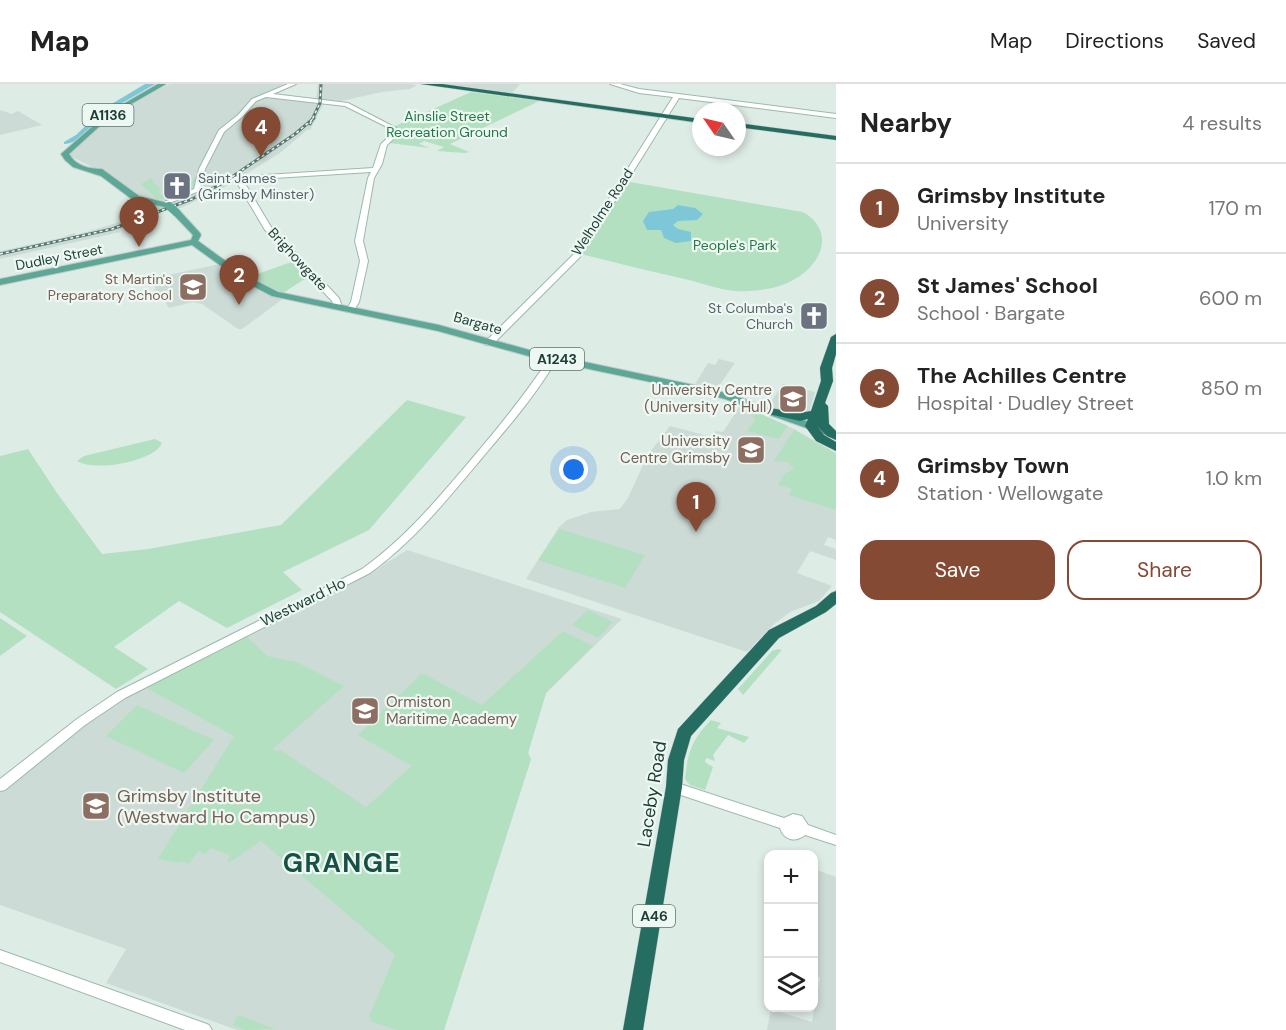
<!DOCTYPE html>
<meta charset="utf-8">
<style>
:root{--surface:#fff;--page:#f2f2f2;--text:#222;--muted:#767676;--line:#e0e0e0;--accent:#854a33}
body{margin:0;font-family:"DM Sans",sans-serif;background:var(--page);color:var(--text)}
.controls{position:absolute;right:18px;bottom:18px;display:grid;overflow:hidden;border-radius:12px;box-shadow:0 3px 9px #0003}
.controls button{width:54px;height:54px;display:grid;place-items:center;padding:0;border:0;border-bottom:2px solid var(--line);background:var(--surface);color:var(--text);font:30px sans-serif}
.compass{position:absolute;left:692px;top:18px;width:54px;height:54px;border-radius:50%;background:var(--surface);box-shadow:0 3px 9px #0003;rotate:304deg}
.you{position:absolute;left:574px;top:386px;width:21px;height:21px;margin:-15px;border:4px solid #fff;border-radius:50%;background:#1a73e8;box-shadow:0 0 0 9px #1a73e833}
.badge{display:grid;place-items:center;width:39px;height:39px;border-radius:50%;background:var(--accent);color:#fff;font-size:20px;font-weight:700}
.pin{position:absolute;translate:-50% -50px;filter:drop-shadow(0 2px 3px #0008)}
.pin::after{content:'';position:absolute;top:32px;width:21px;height:18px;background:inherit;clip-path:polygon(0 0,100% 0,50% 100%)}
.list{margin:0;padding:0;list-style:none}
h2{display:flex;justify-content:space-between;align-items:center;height:78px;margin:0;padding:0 24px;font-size:26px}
h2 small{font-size:20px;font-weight:400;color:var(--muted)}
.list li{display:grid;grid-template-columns:39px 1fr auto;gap:18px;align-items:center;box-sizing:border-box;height:90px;padding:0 24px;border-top:2px solid var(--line)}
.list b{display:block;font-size:22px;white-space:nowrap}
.list p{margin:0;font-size:20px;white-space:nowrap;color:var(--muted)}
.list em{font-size:20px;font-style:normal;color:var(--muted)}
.actions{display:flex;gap:12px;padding:18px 24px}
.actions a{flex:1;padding:14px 0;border:2px solid var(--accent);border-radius:18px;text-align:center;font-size:21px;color:var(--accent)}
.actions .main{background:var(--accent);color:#fff}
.icon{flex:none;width:33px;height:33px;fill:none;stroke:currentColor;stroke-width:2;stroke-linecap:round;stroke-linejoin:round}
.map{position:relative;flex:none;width:836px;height:946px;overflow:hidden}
header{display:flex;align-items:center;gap:36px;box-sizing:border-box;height:84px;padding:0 30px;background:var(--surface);border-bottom:2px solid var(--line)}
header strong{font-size:28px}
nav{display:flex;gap:33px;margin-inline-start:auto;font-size:21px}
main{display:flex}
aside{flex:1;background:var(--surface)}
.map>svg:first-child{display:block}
.built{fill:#ccdbd5}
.green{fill:#b3e0c1}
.water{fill:#7ec7d8}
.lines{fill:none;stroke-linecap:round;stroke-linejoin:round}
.river{fill:#7ec7d8;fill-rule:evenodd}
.secondary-casing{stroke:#9bb9af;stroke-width:2}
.primary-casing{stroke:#c0c9c7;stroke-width:2}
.highway-casing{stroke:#c0c9c7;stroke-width:1}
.secondary{fill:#fff;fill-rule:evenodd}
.primary{fill:#5da796;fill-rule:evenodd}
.highway{fill:#266d61;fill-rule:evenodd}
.rail-casing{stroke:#577971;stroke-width:3}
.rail{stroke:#eef8f3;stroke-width:1.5;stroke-dasharray:3;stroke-linecap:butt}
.primary-bridge-casing{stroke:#c0c9c7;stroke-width:8;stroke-linecap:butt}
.primary-bridge{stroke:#5da796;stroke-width:8}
.labels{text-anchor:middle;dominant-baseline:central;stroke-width:4.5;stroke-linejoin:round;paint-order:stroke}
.shield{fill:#eef8f3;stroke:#5c756f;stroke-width:1.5}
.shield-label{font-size:14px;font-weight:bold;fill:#1d3d36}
.far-park-label{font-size:14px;fill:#237847;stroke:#eef8f3}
.far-worship-label{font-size:14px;fill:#5b616d;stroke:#eef8f3;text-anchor:start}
.far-street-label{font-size:14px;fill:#1d3d36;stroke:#eef8f3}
.far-education-label{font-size:14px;fill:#785e54;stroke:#eef8f3;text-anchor:end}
.education-label{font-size:15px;fill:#785e54;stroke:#eef8f3;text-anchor:end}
.street-label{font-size:15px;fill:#1d3d36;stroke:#eef8f3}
.near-street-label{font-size:18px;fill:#1d3d36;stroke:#eef8f3}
.near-education-label{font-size:18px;fill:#785e54;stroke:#eef8f3;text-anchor:start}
.near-district-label{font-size:26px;font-weight:bold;letter-spacing:1.5px;fill:#175145;stroke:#eef8f3}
</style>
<header>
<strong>Map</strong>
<nav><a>Map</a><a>Directions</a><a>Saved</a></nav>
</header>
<main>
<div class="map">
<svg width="836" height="946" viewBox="0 0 836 946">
<rect width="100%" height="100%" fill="#deece6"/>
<g class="built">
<polygon points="170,0 290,0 266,9 315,16 313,22 315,18 324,19 310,46 307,46 280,69 223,104 181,124 178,124 169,117 155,116 139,112 106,90 70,72 68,69 117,26 136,15"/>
<polygon points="318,0 410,0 417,1 410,5 382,8 341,17 316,15"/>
<polygon points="447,0 520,0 512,9"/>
<polygon points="0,26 12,30 18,27 42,41 0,51"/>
<polygon points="123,137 130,142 118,146 120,148 0,175 0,167 61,154 74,149 76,151"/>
<polygon points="220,180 240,197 284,214 242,245 238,245 202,220 193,218 169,224 160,209 153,206 156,205 149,195"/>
<polygon points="719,275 735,279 716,306 695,300 708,279 715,281"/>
<polygon points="783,300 815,308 809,329 791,330 768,322"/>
<polygon points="740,322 794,345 836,369 836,456 828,453 824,461 836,465 836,476 810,467 797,489 832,502 819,517 790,528 773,541 747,568 526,495 559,443 567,436 591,428 620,425 628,414 647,372 670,342 712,353 716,347 723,348"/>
<polygon points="407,466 622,535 546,609 528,669 531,675 444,946 237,946 106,899 126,865 0,821 0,709 81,642 123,613 374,487"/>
<polygon points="814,785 836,793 836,946 767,946 771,925 812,938 820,894 814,891"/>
</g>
<g class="green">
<polygon points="471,8 539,17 450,60 469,68 465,69 437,67 444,63 424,57 419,60 430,64 389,59 402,49 393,43"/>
<path d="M195 93 198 96C189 112 175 115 157 115L141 100 152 94 153 98 161 105 159 108 161 111C176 113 186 106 195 93Z"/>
<path d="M630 98 803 128C836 147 822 181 793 196 779 204 764 206 748 207 729 209 708 201 689 196 653 188 617 179 581 170L625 99Z"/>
<polygon points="148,120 165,123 131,136 120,128"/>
<polygon points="297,176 311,194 303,196 283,209 249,193"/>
<polygon points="407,316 466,333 369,446 283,488 302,506 227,544 179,517 114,563 148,585 116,605 0,528 0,372 28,365 57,409 102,470 148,465 281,441"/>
<polygon points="754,330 761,330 788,342 779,355 747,347 756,335 752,333"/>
<polygon points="794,346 836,370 836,426 789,411 792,405 778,401 785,389 794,385 788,378 774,377"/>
<path d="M155 355 162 359C154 378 94 388 77 377L84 372Z"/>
<polygon points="559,445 645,471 625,504 538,476"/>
<polygon points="588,526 613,538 598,554 572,541"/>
<polygon points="0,534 27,552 0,572"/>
<polygon points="563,547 593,562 546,609 528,669 531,675 444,946 397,946 370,937 371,934 369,933 395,871 261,757 230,778 227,777 230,771 210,764 206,770 198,767 189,780 181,777 180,779 158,775 234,652 143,602 245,551 267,572 297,578 344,602 273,665 277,668 280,666 366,723 412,682 358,651 422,589 482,621"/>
<polygon points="778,565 782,566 743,611 738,605 772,567"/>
<polygon points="137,621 214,656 184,689 106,652"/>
<path d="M711 636 721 639 717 644 749 653 744 659 728 651 713 671 715 677 706 674 705 678 713 683 705 706 690 701 685 695C688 667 692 656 711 636Z"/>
<polygon points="238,931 275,945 245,946 233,941"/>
</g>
<g class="water">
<polygon points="145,0 155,0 107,28 93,40 89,39 92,35 90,33"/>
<polygon points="678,121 695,124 703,130 697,136 678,137 673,141 678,145 691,148 691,157 676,159 664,154 661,146 647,146 643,137 649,128 673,125"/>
</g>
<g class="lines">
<path class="river" d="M98 30 103 31C93 42 79 60 64 60V58L76 51Z"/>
<g class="secondary-casing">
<g id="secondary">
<path d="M288 0H296L273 10 348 19 402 47 387 61 382 80 374 94 363 157 368 177 359 218 353 228H347L346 226 351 218 360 177 355 157 368 94 371 88 243 96 271 143 339 214 341 220 333 225 329 223 333 219 332 217 265 146 236 97 202 99 199 107 167 120 162 119 194 105 199 85 219 46 238 31 252 15ZM266 13 345 22 395 47 381 60 373 84 203 95 205 85 224 48 242 33 256 17Z"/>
<polygon points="610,0 620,0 639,5 836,30 836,34 679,14 580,173 492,261 486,261 486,257 574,170 673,13 639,9"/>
<path d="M553 272 557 275C536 311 509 342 482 374 447 416 414 457 370 489L125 614 85 641 5 706 0 707V695L77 635 117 608 362 485C407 453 440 412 475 371 502 339 527 308 550 273Z"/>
<path d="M674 698 784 734 793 730 802 732 808 741 836 751V761L805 751C795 759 784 756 780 744L669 707 668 703 669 699Z"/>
<polygon points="0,866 204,939 209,941 212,946 185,946 0,878"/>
</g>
</g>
<g class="primary-casing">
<g id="primary">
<path d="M158 0H166L112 31 69 70C76 82 89 85 102 85L139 112 172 120V124H169L133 116 101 92 73 83 65 76 61 70 108 29Z"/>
<polygon points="173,126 179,126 200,149 201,151 198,157 245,191 278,208 439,241 533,267 703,303 733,311 834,347 835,349 834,351 826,351 725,315 698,308 532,273 438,247 272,212 239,195 192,161 0,201 0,195 191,156 193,151 173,130"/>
</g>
</g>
<g class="highway-casing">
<g id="highway">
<polygon points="421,0 442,0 701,35 701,39"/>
<polygon points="737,39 836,52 836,56 737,43"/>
<polygon points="836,250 836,270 832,284 833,297 825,319 828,322 829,340 836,347 836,356 827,352 817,342 824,351 836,358 836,367 816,357 805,342 808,335 800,337 760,328 758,326 764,323 800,329 811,327 821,297 820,284 831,253"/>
<polygon points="836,507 836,520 826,528 779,554 691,652 684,676 682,703 643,946 623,946 666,703 668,676 678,645 769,546 816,522 831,509"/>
</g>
</g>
<use href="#secondary" class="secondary"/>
<use href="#primary" class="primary"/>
<use href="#highway" class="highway"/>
<g class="rail-casing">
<g id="rail">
<polyline points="310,40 320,19 321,0"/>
<polyline points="0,170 112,145 192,115 223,99 295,50 314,34"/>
</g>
</g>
<use href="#rail" class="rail"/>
<g class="primary-bridge-casing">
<polyline id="primary-bridge" points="169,122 176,128"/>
</g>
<use href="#primary-bridge" class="primary-bridge"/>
</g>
<defs>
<g id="church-square" transform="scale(1.5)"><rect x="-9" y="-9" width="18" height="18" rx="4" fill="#6b7280" stroke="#eef8f3"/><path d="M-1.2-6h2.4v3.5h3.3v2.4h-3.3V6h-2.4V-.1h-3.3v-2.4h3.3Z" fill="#fff"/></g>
<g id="school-square" transform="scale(1.5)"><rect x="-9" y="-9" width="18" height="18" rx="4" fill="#8d6e63" stroke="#eef8f3"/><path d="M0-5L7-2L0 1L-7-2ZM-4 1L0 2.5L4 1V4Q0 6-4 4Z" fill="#fff"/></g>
<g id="university-square" transform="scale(1.5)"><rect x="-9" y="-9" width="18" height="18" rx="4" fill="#8d6e63" stroke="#eef8f3"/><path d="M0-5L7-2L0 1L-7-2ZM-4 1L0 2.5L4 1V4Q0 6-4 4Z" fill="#fff"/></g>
</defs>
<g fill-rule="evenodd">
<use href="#church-square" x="177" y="102"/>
<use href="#school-square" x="193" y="203"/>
<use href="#church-square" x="814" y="232"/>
<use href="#university-square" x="793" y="315"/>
<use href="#university-square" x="751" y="366"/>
<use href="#school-square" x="365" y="627"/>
<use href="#university-square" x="96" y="722"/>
</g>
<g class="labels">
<g class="shield">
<rect x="82.5" y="20" width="51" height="22" rx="4.5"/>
<rect x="530" y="264" width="54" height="22" rx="4.5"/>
<rect x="633" y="821" width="42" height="22" rx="4.5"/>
</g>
<g class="shield-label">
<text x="108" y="31">A1136</text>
<text x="557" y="275">A1243</text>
<text x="654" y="832">A46</text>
</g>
<g class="far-park-label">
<text x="447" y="32">Ainslie Street<tspan x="447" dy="16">Recreation Ground</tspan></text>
<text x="735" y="161">People's Park</text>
</g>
<g class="far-worship-label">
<text x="198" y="94">Saint James<tspan x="198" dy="16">(Grimsby Minster)</tspan></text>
<text x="793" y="224" text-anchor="end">St Columba's<tspan x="793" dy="16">Church</tspan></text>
</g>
<g class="far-street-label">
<text transform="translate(602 128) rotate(-57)">Welholme Road</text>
<text transform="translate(59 173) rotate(-11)">Dudley Street</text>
<text transform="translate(298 175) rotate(47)">Brighowgate</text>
<text transform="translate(478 239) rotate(16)">Bargate</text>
</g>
<g class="far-education-label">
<text x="172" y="195">St Martin's<tspan x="172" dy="16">Preparatory School</tspan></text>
</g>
<g class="education-label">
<text x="772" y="306">University Centre<tspan x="772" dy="17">(University of Hull)</tspan></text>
<text x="730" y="357">University<tspan x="730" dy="17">Centre Grimsby</tspan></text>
<text x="386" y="618" text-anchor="start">Ormiston<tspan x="386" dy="17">Maritime Academy</tspan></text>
</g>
<g class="street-label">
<text transform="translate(303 518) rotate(-26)">Westward Ho</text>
</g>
<g class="near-street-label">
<text transform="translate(652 710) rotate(-81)">Laceby Road</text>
</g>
<g class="near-education-label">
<text x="117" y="712">Grimsby Institute<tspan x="117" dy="21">(Westward Ho Campus)</tspan></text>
</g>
<g class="near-district-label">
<text x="342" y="779">GRANGE</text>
</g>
</g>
</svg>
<div class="controls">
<button>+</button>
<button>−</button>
<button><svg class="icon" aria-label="layers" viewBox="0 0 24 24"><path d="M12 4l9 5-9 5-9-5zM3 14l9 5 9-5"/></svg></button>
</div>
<svg class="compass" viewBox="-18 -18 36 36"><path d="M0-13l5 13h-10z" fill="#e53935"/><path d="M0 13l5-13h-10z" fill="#767676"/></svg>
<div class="you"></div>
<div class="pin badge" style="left:696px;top:448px">1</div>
<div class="pin badge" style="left:239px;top:221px">2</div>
<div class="pin badge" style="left:139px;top:163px">3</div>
<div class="pin badge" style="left:261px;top:73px">4</div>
</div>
<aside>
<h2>Nearby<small>4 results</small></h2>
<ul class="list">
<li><span class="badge">1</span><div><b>Grimsby Institute</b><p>University</p></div><em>170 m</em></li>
<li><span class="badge">2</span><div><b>St James' School</b><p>School · Bargate</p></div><em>600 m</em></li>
<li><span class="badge">3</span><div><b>The Achilles Centre</b><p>Hospital · Dudley Street</p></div><em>850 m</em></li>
<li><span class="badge">4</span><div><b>Grimsby Town</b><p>Station · Wellowgate</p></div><em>1.0 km</em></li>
</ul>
<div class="actions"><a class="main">Save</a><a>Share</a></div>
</aside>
</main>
